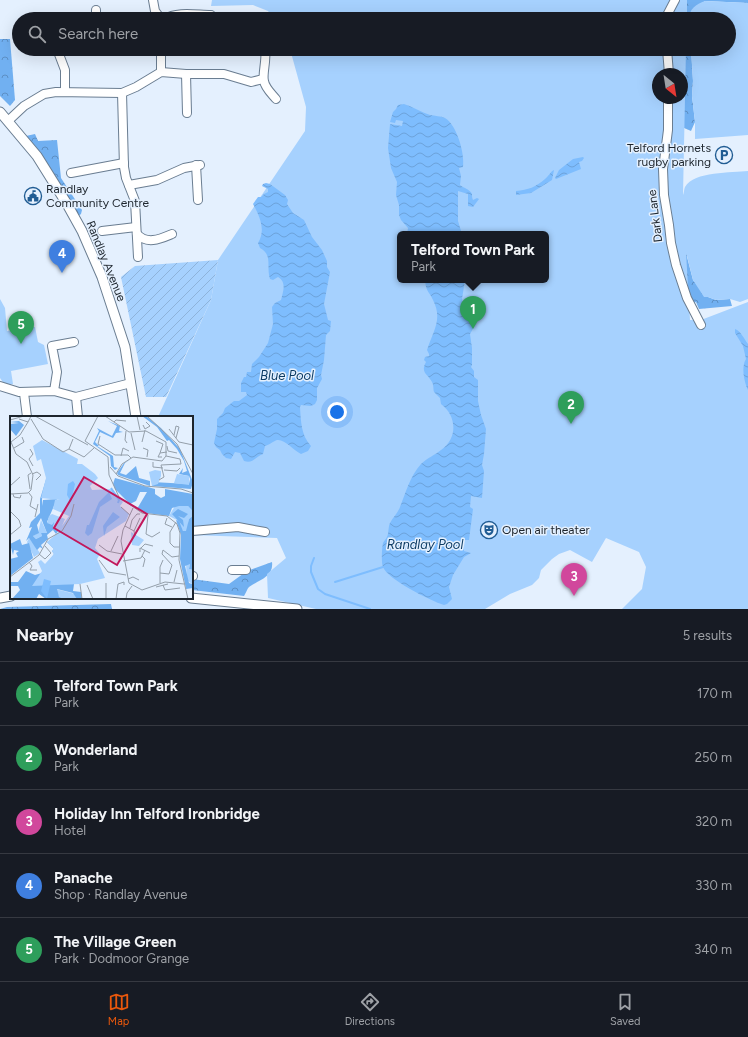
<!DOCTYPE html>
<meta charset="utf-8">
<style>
:root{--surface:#171b24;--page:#20242c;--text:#f1f3f6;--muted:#9ea1a6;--line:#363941;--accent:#ea580c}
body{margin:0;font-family:Figtree,sans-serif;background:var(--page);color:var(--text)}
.compass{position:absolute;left:652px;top:68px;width:36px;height:36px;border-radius:50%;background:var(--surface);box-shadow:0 4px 16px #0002;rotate:150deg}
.you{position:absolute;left:337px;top:412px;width:14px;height:14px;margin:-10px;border:3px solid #fff;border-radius:50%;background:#1a73e8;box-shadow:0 0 0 6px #1a73e833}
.badge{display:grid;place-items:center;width:26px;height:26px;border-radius:50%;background:var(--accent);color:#fff;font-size:13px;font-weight:700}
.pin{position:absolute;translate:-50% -33px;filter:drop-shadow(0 1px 2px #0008)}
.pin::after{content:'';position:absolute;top:21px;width:14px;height:12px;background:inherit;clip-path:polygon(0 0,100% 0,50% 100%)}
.popup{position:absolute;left:397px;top:231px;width:152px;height:52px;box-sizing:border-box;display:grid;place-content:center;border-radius:6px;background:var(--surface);filter:drop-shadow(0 1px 3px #0005);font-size:13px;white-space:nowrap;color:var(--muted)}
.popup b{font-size:15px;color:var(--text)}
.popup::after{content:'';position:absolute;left:50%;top:100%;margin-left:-8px;border:8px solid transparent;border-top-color:var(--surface)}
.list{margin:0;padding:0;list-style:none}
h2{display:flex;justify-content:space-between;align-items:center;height:52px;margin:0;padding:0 16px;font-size:17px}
h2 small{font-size:13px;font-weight:400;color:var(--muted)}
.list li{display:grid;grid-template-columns:26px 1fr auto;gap:12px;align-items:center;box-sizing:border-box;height:64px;padding:0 16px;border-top:1px solid var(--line)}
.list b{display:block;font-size:15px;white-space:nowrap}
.list p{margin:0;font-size:13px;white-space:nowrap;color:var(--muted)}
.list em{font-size:13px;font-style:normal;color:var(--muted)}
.icon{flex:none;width:22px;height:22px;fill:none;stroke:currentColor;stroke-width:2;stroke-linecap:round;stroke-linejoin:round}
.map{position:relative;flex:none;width:748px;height:609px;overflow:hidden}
.search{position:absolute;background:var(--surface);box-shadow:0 4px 16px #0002;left:12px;right:12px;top:12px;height:44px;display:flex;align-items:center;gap:10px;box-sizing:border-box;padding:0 14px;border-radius:22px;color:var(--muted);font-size:15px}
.sheet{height:372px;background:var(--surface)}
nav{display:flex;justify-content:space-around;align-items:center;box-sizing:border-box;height:56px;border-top:1px solid var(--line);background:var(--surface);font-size:11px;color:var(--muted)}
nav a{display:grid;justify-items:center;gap:2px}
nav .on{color:var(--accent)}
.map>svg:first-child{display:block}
.forest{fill:url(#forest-crowns)}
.park{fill:#a6d1fe;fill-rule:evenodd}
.garden{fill:url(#garden-furrows)}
.water{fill:url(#water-waves)}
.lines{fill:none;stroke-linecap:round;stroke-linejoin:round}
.stream{stroke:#7ebdfe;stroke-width:2}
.minor-casing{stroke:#6a7d91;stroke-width:10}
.tertiary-casing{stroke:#6a7d91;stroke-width:11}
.minor{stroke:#fff;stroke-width:8}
.tertiary{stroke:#fff;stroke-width:9}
.labels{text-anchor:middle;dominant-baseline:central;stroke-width:3;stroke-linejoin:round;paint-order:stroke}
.poi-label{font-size:12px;fill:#1d252d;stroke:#e4f0fe;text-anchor:start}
.street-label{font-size:12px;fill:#1d252d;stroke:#e4f0fe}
.water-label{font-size:13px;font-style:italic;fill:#0c3b64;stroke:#e4f0fe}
.inset-river{fill:none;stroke:#7ebdfe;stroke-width:2}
.inset-road{fill:none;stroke:#949faa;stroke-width:1}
.view{fill:#c2185b;fill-opacity:0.15;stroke:#c2185b;stroke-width:2}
.inset-edge{fill:none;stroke:#1d252d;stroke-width:2}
</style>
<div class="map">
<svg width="748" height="609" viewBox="0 0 748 609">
<defs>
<pattern id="forest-crowns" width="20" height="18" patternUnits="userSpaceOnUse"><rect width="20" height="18" fill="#71b0f1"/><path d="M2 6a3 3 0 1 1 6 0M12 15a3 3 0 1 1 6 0" fill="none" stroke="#5c8fc4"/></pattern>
<pattern id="garden-furrows" width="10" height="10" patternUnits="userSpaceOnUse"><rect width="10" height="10" fill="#a6d1fe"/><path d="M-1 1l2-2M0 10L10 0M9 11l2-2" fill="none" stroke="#8eb3da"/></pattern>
<pattern id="water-waves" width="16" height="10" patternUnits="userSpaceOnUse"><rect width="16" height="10" fill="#7ebdfe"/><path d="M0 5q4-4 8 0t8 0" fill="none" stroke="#6ca2da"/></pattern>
</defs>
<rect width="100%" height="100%" fill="#e4f0fe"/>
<g class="forest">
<polygon points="683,0 748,0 748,3 705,1 689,14 689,19 677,19"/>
<polygon points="0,39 10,39 15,100 10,106 0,96"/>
<polygon points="676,49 691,49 693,81 692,96 695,122 691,131 682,127 682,74"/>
<polygon points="35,134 38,141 57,140 61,178 82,210 81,214 77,217 26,136"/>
<polygon points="684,235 687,257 693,280 708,297 716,300 730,299 732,306 699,309 696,302 686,306"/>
<path d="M272 562C274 577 259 580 249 587 247 589 246 593 244 596L192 590V579L229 584 247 571Z"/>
<polygon points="111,604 112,609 0,609 7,607"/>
</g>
<g class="park">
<polygon points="212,0 687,0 687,19 274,19 268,11 253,5 211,6"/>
<path d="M705 1 748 3V135L695 139V122L692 96 693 81 691 49H729V19H689C689 9 696 4 705 1Z"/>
<path d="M290 49H686L683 195C684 193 684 189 685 187 694 171 732 173 748 171V299L740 302 730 299 716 300 708 297H704L693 280 686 252 690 320H701L748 302V609H622L642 589 646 567 639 552 606 538 592 562 570 550 559 554 552 559 541 570 539 578 532 585 510 594 485 609H316L268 598 267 574 286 558 277 538 192 535V417H158L211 300 218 260 305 131 306 107ZM658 74H682V98H658ZM400 234H546V280H400Z"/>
<polygon points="0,299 5,308 7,331 35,327 38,342 44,345 48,364 11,371 13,384 5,385 0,378"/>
</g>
<polygon class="garden" points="218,260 211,300 166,397 146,397 121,277 135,266"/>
<g class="water">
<path d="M404 104C413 107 421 112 430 115 435 116 441 116 445 118 457 125 465 154 463 167L459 168 461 176 460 185C463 188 470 189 472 194 472 196 472 198 473 200L477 198 479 199 473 207 468 206V194L458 191V221L462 234H407L408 228 401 220 399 215V205L396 195 397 182 391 168 388 148 390 124 402 126 403 121 396 120 395 123 390 122 393 112 396 109 398 105Z"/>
<polygon points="583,157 584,158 582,161 579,162 581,169 556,179 555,178 559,170 573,159"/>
<path d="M554 170 552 180 531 193 516 195V191C528 190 536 187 545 179 549 176 550 172 554 170Z"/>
<path d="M266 183 270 184 285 195 288 200 287 204 293 213 304 220 312 237 322 250 327 261V267L330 272 324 304 328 320 331 321 330 331 326 335 324 360 321 375 322 379 317 388V400L315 404 311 406 301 405 300 407C301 422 301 435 311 446L308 451 301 454C293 450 285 439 277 440 274 441 269 445 265 446L263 454C255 457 253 464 244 461L240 453 235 452 231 459 226 458 222 454 220 450 216 447 214 443 217 429V419L223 413 225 408 234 401H239L247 395 246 392H241V383L244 377H246L247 372H251L252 364 259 357 268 343 273 324 272 307 275 303 281 300C283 292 287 282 278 277L273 280 270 279C266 266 273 255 260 248L258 243C266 230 260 217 253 204L258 197H261L264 194 268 192V189L262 186 263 184Z"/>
<path d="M425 280H465L462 299 464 307 472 314 474 327 470 334 472 348V365L471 367 474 371V377L478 380V401L481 415 486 429 484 454 482 465 484 471 482 498 471 496 470 507 473 509 469 540H464V551L471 553 464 557 453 575 449 587 452 599 447 604 444 605C431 601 387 579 383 567 381 563 382 547 383 543 384 541 386 539 387 537 389 533 388 527 390 523 393 517 398 513 400 507 406 492 410 476 421 464 427 458 435 455 441 450 458 438 457 416 441 404L440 398 434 392C433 389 434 386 432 382 428 374 420 373 426 362L424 360 425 357 429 356V354L427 350C433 331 443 320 433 300 429 291 426 292 425 280Z"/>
<path d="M735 329C741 331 744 339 748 344V390C744 382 741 366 746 359L743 346 735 333Z"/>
</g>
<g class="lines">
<g class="stream">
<polyline points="314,558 311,566 311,572 318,589 325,594 370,609"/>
<polyline points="335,582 383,567"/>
</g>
<g class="minor-casing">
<g id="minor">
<polyline points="153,0 155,11 161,19"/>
<polyline points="96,10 96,19"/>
<path d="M165 19C177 11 197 15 211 15"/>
<polyline points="665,19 675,0"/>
<polyline points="57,49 65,70 65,92"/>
<path d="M265 49C267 60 262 74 264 81 265 88 272 94 276 99"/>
<polyline points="667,49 669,74"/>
<polyline points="161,72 161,49"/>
<polyline points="186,74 187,113"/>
<polyline points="122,93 124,167 126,178 135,201 138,257"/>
<polyline points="668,98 668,130 663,169 664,195 669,225 671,243 676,265 687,298 701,325"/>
<polyline points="8,121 24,106 44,94 56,92 122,93 136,87 161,72 186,74 224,74 251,82 263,79"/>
<polyline points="196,165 198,200"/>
<polyline points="71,173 124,163"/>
<polyline points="129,185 157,180 184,168 200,165"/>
<polyline points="102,231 136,227"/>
<path d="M137 234C147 245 160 239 172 234"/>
<polyline points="0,386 19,392 54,391 76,397 131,383"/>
<polyline points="54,391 57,372 52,346 74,342"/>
<polyline points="24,393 27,417"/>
<polyline points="76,397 78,417"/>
<polyline points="192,531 238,527 265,532"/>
<polyline points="232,570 246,570"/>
<polyline points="192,576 193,576"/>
</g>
</g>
<g class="tertiary-casing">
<g id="tertiary">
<polyline points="0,112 37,156 67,204 82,231 102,277 125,347 136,417"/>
<polyline points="0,598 11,596"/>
<polyline points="191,598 297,609"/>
</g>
</g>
<use href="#minor" class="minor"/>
<use href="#tertiary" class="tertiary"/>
</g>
<defs>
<g id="parking-ring" transform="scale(0.9)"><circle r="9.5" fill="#e4f0fe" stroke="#205c93" stroke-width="1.5"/><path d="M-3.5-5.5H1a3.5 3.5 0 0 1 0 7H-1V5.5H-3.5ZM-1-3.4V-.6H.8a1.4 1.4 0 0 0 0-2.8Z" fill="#205c93"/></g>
<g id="civic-ring" transform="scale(0.9)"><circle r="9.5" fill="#e4f0fe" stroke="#205c93" stroke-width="1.5"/><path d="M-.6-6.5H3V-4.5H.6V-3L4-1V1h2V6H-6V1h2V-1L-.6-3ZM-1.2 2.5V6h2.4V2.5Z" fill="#205c93"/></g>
<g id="theatre-ring" transform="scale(0.9)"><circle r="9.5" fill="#e4f0fe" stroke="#205c93" stroke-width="1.5"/><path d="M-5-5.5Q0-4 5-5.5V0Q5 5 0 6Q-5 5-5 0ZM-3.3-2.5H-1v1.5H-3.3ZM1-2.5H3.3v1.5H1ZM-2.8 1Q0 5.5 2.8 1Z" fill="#205c93"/></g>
</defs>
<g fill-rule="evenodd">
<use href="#parking-ring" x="724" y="155"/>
<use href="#civic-ring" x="33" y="196"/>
<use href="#theatre-ring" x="489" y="530"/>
</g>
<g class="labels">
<g class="poi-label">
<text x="711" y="148" text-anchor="end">Telford Hornets<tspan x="711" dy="14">rugby parking</tspan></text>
<text x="46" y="189">Randlay<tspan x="46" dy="14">Community Centre</tspan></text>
<text x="502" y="530">Open air theater</text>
</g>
<g class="street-label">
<text transform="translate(655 216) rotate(-97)">Dark Lane</text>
<text transform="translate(106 261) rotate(68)">Randlay Avenue</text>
</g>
<g class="water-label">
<text x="287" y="375">Blue Pool</text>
<text x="425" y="544">Randlay Pool</text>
</g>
</g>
<g transform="translate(10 416)">
<rect width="183" height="183" fill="#e4f0fe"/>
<path d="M165 90H178L182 93 183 101 179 103 177 115H173L167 104 159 100ZM31 104 37 117H31L32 120 26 123 23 120 28 117ZM19 122 30 137 24 141 17 126ZM176 148H180L179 153 183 154 182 168 177 164ZM46 173 65 178 67 183 49 182Z" fill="#a6d1fe"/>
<path d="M132 0H136L151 12 170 33 183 66 181 73 142 70V66L179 68 180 63 179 60 169 58 173 52 172 57 177 55 174 45 167 33 159 24 157 25 147 11ZM9 5 14 9 6 20 0 13V8L9 7 0 6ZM98 5 110 10 109 15 113 16 106 17 103 22 90 16 85 26 89 30H87L103 40 104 51 108 52 105 54 101 50 100 40 83 28 89 15 87 12 102 20 107 10ZM121 43 115 47 110 57 116 59 126 50 129 62 140 65V70L108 59 107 57 114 47ZM38 57 32 83V90L33 84 47 83 37 106H45L43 111 48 115 56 105 46 118 43 114 37 119 38 123 31 129 33 133 30 131 27 134 19 122 16 125 22 111 19 112 21 106 30 97V83ZM31 102 37 117H31L32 120 26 123 23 120 29 117 27 109ZM105 62 145 73V78L151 82 155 80V73L183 78V95L178 90H169L162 92 159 100 136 97 127 93 137 76H130L126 85 120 88 105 73 103 68ZM168 93 178 98 174 102 168 100 173 104 174 111 162 98ZM183 100V154L179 153 180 148 175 150 179 167 182 168 183 155V172L176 173 170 143 171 119 166 104 169 105 173 115H176L179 103ZM10 123 12 129 19 127 23 142 0 160V143L8 141 6 137 9 135 4 134 3 139 0 128ZM40 125 63 168 46 169 64 168 63 175 71 176 72 183H67L63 177 47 173 49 181 53 183H36L29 178 26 183H2L10 174 8 170H0V166H8L16 155 25 159 32 157 44 138 42 135 44 133 37 126Z" fill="#71b0f1" fill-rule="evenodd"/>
<path d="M32 24 68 43 67 48H72L85 58 88 62 80 70 82 74 102 73 113 86 110 90 119 98 116 105 88 123 85 132 90 138 87 143 95 162 70 168 22 170 32 155 28 146 31 144 35 148 44 138 42 135 44 133 37 126 50 115 43 111 44 106 42 109 37 107 39 100 42 98 55 103 52 110 59 100 43 93 45 84H50L31 82 36 62 32 47 31 43 27 45 23 30ZM145 54 151 55V60L148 68 142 70 139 56ZM167 58 179 60V69L164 67ZM121 116 134 124 129 130 122 129Z" fill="#a6d1fe"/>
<path d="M63 65 65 68 61 86 57 79 58 68ZM99 76 102 83 90 91 82 117 78 120 75 117 77 109H79L89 86ZM103 96 110 101 97 111 94 120 93 110ZM34 163 41 165 37 183 31 175Z" fill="#7ebdfe"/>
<path class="inset-river" d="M101 72 109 84 108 87"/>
<path class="inset-road" d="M25 0 78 29M95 0 119 16 136 15 156 26V40L152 45 123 41 112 48 106 58M127 0 130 14M137 0 167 28 183 58M9 3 18 6 21 0M21 3 33 23 53 36 59 33M0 4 14 0M104 6 106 4 116 5M133 9 135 13 140 10 136 6M159 13 169 26 183 29M116 15 115 24 117 27M121 17 125 34M164 19 166 10 169 11 166 22M90 20 88 28 105 39H118L121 42M63 23 59 33 74 41 84 32M75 25 98 41 99 59 109 81 132 97 157 100 167 108 170 117 169 144 178 183M75 25 88 0M146 25 153 28 150 37M132 26 135 14M157 30 158 35 167 37M4 32 14 26 12 21M133 32 138 34 137 41M20 33 23 38 19 43 23 50M111 40 113 32 119 35M152 41H148L150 37 157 36M143 46V51L153 52M151 49 171 48 170 43 156 40M100 51 108 60 135 70 171 73 183 77M154 54 167 55 170 52M22 58 27 56 31 59 26 64M149 64 154 61 151 49M0 70 10 61M20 73 18 59 21 57M19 77 22 81 20 90 27 94M0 78 18 77 21 74 23 59 17 46 6 38 1 26 10 19 18 6M3 78 4 81 10 82 11 79M111 91 120 99M123 92 113 114 111 125 119 167 132 174 155 166 174 168M0 95 9 104 11 110 0 119M138 99 136 118 142 121 150 116M25 101 28 88M157 102 155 108 162 111M166 106 160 116V127L164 131H169M115 110 124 115 125 120M120 112 122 104 127 98H130M124 115 130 102M89 129 97 135 112 138M131 132 135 128 143 130M101 135 108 120M130 136V132L140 137M29 138 35 143 41 137 35 130M132 140 135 143 133 151M89 144 98 156 116 159M113 145 131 142 135 134M19 146 22 150 20 154H27M150 157 159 158 162 149 152 138 153 134 162 141 169 140M0 161 29 139 38 123 52 115 61 100 64 88M118 163 123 161 129 164M164 166 167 154M150 167V151L153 144M70 168 72 183M77 169 83 183M153 169 155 174 170 172M146 171 158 168M96 183V167M106 183 108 168 114 166V169M116 183 117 177 122 170"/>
<path class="view" d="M74 61 137 98 107 149 44 112Z"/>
<rect width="183" height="183" class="inset-edge"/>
</g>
</svg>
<svg class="compass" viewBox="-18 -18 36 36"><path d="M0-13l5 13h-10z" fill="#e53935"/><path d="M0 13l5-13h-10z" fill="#9ea1a6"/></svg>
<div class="you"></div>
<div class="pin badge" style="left:473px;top:329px;background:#2e9e5b">1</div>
<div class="popup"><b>Telford Town Park</b>Park</div>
<div class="pin badge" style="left:571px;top:424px;background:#2e9e5b">2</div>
<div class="pin badge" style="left:574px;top:596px;background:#d1479c">3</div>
<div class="pin badge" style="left:62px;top:273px;background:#3f7fe0">4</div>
<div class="pin badge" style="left:21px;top:344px;background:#2e9e5b">5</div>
<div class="search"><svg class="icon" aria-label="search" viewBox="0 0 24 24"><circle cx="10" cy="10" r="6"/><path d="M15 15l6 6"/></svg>Search here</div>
</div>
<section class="sheet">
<h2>Nearby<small>5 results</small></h2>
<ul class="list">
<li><span class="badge" style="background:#2e9e5b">1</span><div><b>Telford Town Park</b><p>Park</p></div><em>170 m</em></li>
<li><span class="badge" style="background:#2e9e5b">2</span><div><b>Wonderland</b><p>Park</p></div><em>250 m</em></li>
<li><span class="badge" style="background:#d1479c">3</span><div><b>Holiday Inn Telford Ironbridge</b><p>Hotel</p></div><em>320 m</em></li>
<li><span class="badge" style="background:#3f7fe0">4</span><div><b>Panache</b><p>Shop · Randlay Avenue</p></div><em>330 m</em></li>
<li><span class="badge" style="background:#2e9e5b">5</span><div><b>The Village Green</b><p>Park · Dodmoor Grange</p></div><em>340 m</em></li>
</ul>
</section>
<nav>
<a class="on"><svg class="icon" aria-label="map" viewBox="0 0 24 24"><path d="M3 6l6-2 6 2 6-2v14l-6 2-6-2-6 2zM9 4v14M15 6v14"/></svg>Map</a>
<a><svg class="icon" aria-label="directions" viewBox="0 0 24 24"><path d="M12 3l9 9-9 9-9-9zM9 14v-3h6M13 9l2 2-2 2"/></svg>Directions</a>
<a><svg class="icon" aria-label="saved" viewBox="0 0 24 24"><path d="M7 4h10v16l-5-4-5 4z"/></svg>Saved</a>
</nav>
